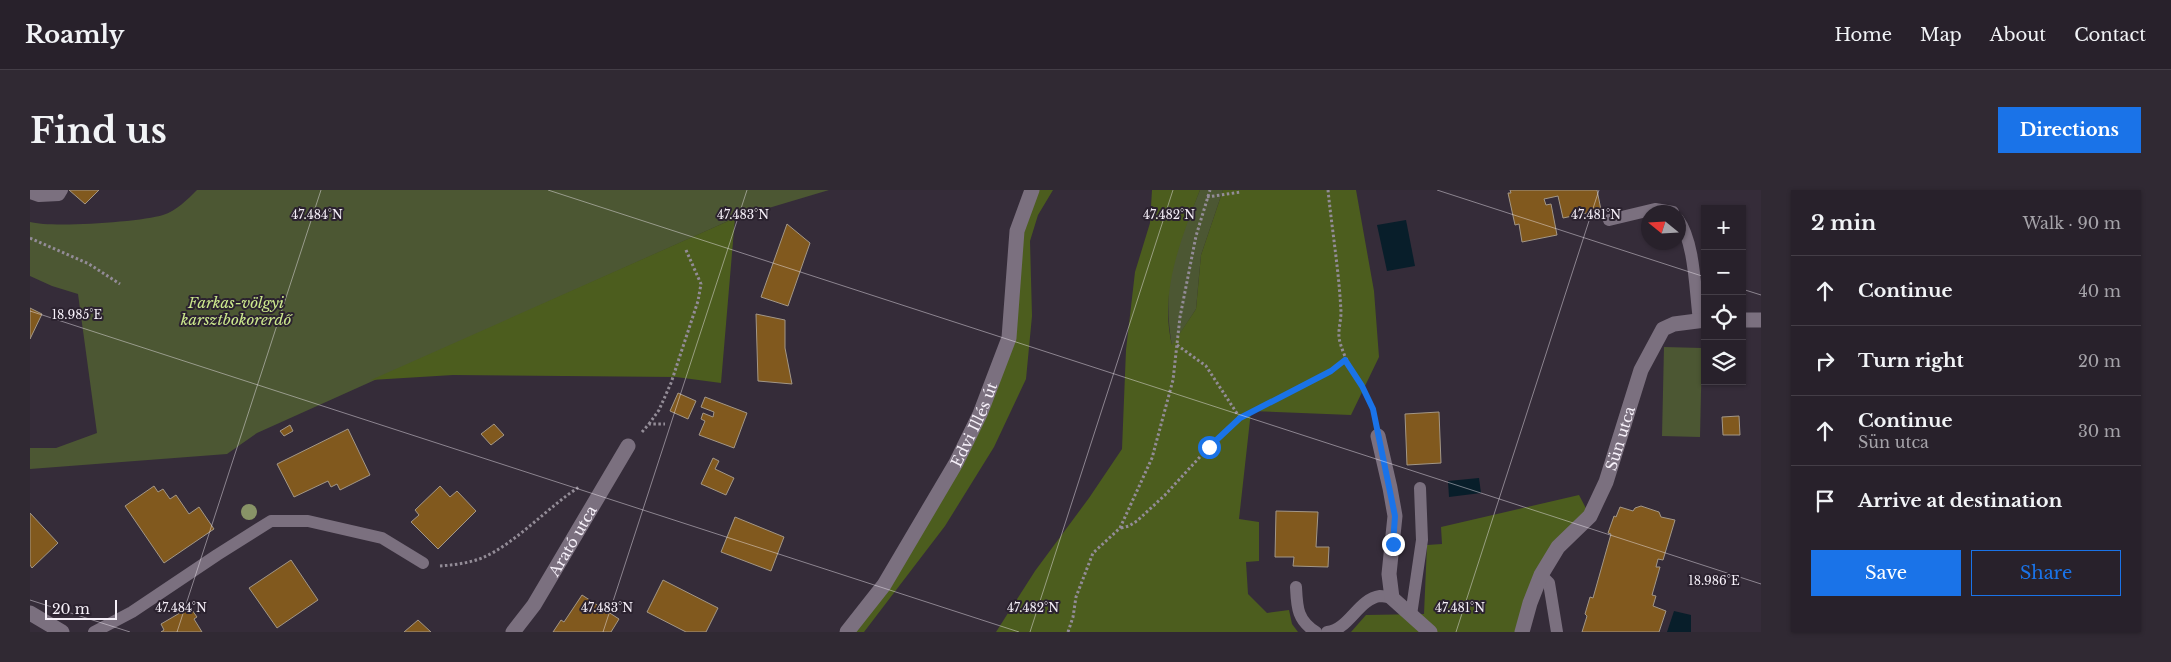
<!DOCTYPE html>
<meta charset="utf-8">
<style>
:root{--surface:#28212b;--page:#302933;--text:#f1f3f6;--muted:#a5a3a9;--line:#443e47;--accent:#1a73e8}
body{margin:0;font-family:"Libre Baskerville",serif;background:var(--page);color:var(--text)}
.controls{position:absolute;right:15px;top:15px;display:grid;overflow:hidden;border-radius:0px;box-shadow:0 1px 4px #0004}
.controls button{width:45px;height:45px;display:grid;place-items:center;padding:0;border:0;border-bottom:1px solid var(--line);background:var(--surface);color:var(--text);font:25px sans-serif}
.compass{position:absolute;left:1611px;top:15px;width:45px;height:45px;border-radius:50%;background:var(--surface);box-shadow:0 1px 4px #0004;rotate:288deg}
.scale{position:absolute;left:15px;bottom:12px;width:72px;box-sizing:border-box;padding-left:5px;border:2px solid #f6f0f9;border-top:0;font-size:14px;line-height:18px;white-space:nowrap;color:#f6f0f9;-webkit-text-stroke:4px #2b222f;paint-order:stroke}
.stop{position:absolute;width:15px;height:15px;margin:-11px;border:4px solid #1a73e8;border-radius:50%;background:#fff}
.stop.end{background:#1a73e8;border-color:#fff;box-shadow:0 1px 5px #0008}
.list{margin:0;padding:0;list-style:none}
h2{display:flex;justify-content:space-between;align-items:center;height:65px;margin:0;padding:0 20px;font-size:21px}
h2 small{font-size:16px;font-weight:400;color:var(--muted)}
.list li{display:grid;grid-template-columns:32px 1fr auto;gap:15px;align-items:center;box-sizing:border-box;height:70px;padding:0 20px;border-top:1px solid var(--line)}
.list b{display:block;font-size:19px;white-space:nowrap}
.list p{margin:0;font-size:16px;white-space:nowrap;color:var(--muted)}
.list em{font-size:16px;font-style:normal;color:var(--muted)}
.actions{display:flex;gap:10px;padding:15px 20px}
.actions a{flex:1;padding:11px 0;border:1px solid var(--accent);border-radius:0px;text-align:center;font-size:18px;color:var(--accent)}
.actions .main{background:var(--accent);color:#fff}
.icon{flex:none;width:28px;height:28px;fill:none;stroke:currentColor;stroke-width:2;stroke-linecap:round;stroke-linejoin:round}
.map{position:relative;flex:none;width:1731px;height:442px;overflow:hidden;border-radius:0px}
header{display:flex;align-items:center;gap:30px;box-sizing:border-box;height:70px;padding:0 25px;background:var(--surface);border-bottom:1px solid var(--line)}
header strong{font-size:24px}
nav{display:flex;gap:28px;margin-inline-start:auto;font-size:18px}
.intro{display:flex;align-items:center;justify-content:space-between;box-sizing:border-box;height:120px;padding:0 30px}
h1{margin:0;font-size:35px}
.button{padding:12px 22px;border-radius:0px;background:var(--accent);color:#fff;font-size:18px;font-weight:700}
main{display:flex;gap:30px;padding:0 30px}
aside{flex:1;background:var(--surface);border-radius:0px;box-shadow:0 1px 4px #0004}
.map>svg:first-child{display:block}
.green{fill:#4c5733}
.forest{fill:#4c5d1e}
.water{fill:#081e2a}
.building{fill:#81591e;stroke:#a39787}
.lines{fill:none;stroke-linecap:round;stroke-linejoin:round}
.path{stroke:#938c97;stroke-width:3;stroke-dasharray:2.5 2.5;stroke-linecap:butt}
.lane{stroke:#7b707f;stroke-width:12}
.street{stroke:#7b707f;stroke-width:15}
.tree{fill:#889367}
.route{stroke:#1a73e8;stroke-width:6}
.ticks{fill:none;stroke:#f6f0f9;stroke-width:1;stroke-opacity:0.45}
.labels{text-anchor:middle;dominant-baseline:central;stroke-width:4;stroke-linejoin:round;paint-order:stroke}
.park-label{font-size:15px;font-style:italic;fill:#cce88d;stroke:#2b222f}
.street-label{font-size:15px;fill:#f6f0f9;stroke:#2b222f}
.ticks-label{font-size:12px;text-anchor:middle;fill:#f6f0f9;stroke:#2b222f;stroke-width:4;stroke-linejoin:round;paint-order:stroke}
</style>
<header>
<strong>Roamly</strong>
<nav><a>Home</a><a>Map</a><a>About</a><a>Contact</a></nav>
</header>
<div class="intro"><h1>Find us</h1><a class="button">Directions</a></div>
<main>
<div class="map">
<svg width="1731" height="442" viewBox="0 0 1731 442">
<rect width="100%" height="100%" fill="#352c39"/>
<g class="green">
<path d="M167 0H799L705 28 227 243 197 264 0 279V258H26L67 243 48 104 22 96 0 86V32C22 38 111 32 133 25 146 21 158 9 167 0Z"/>
<path d="M1170 0H1193L1171 65 1166 119 1142 156C1138 134 1137 109 1140 87 1145 57 1159 28 1170 0Z"/>
<polygon points="1634,157 1672,158 1670,247 1632,246"/>
</g>
<g class="forest">
<polygon points="1006,0 1023,0 1008,25 1000,51 1002,126 996,189 964,257 915,336 834,442 817,442 926,273 979,149 987,41"/>
<path d="M1122 0H1170C1151 49 1129 102 1142 155L1166 119 1171 65 1193 0H1326L1344 101 1349 167 1321 225 1221 221 1209 329 1229 332V371L1216 372 1218 404 1237 423 1259 420 1262 434 1268 442H966L1005 381 1059 308 1092 259 1096 160 1105 82 1120 33Z"/>
<polygon points="705,28 691,193 646,187 423,185 341,190"/>
<polygon points="1549,305 1560,326 1528,357 1492,442 1321,442 1336,425 1394,424 1397,355 1412,354 1411,337"/>
</g>
<g class="water">
<polygon points="1376,30 1385,76 1357,81 1347,35"/>
<polygon points="1449,288 1451,303 1419,307 1418,291"/>
<polygon points="1644,421 1661,425 1661,442 1637,442"/>
</g>
<g class="building">
<polygon points="39,0 69,0 55,14"/>
<polygon points="1480,0 1567,0 1571,20 1533,28 1528,6 1514,9 1516,15 1521,14 1527,45 1492,52 1489,34 1485,35 1478,3 1481,3"/>
<polygon points="757,34 780,53 758,116 731,107"/>
<polygon points="0,118 12,124 0,149"/>
<polygon points="726,124 755,130 755,158 762,194 728,191"/>
<polygon points="648,203 666,211 658,229 640,221"/>
<polygon points="675,207 717,223 704,258 669,245 675,231 671,229 673,223 683,227 684,222 671,217"/>
<polygon points="1409,222 1411,273 1377,275 1375,224"/>
<polygon points="1709,226 1710,245 1693,245 1692,227"/>
<polygon points="464,234 474,245 461,255 451,244"/>
<polygon points="260,235 263,241 254,246 250,241"/>
<polygon points="318,239 340,285 310,300 307,294 301,297 298,291 264,307 247,274"/>
<polygon points="683,268 689,271 685,279 704,288 696,305 671,294"/>
<polygon points="124,296 128,302 133,299 140,309 146,305 159,324 169,317 184,339 134,373 95,316"/>
<polygon points="410,296 420,307 427,301 446,321 408,359 381,332 389,325 385,320"/>
<polygon points="1611,316 1629,322 1631,327 1645,330 1633,370 1628,369 1626,377 1630,377 1622,405 1626,406 1623,416 1636,421 1629,442 1552,442 1557,426 1555,424 1560,407 1563,408 1581,344 1578,343 1584,326 1586,327 1590,317 1603,321 1605,318"/>
<polygon points="1246,321 1288,322 1286,357 1299,357 1298,377 1263,376 1264,367 1245,367"/>
<polygon points="0,323 28,353 2,378 0,375"/>
<polygon points="705,327 754,347 741,381 691,362"/>
<polygon points="261,370 288,410 247,438 219,398"/>
<polygon points="633,390 688,418 676,442 656,442 617,422"/>
<polygon points="552,405 589,429 581,442 523,442 531,430 534,432"/>
<polygon points="160,417 167,427 164,429 172,442 131,442 134,440 131,434"/>
<polygon points="388,430 401,442 374,442"/>
</g>
<g class="lines">
<g class="path">
<path d="M1298 0C1302 40 1309 81 1311 122 1311 132 1307 143 1310 152 1317 180 1340 200 1345 228"/>
<polyline points="1177,7 1211,2"/>
<polyline points="0,48 59,74 90,94"/>
<polyline points="1147,155 1176,176 1210,228"/>
<polyline points="619,234 629,220 641,193 668,111 671,94 656,60"/>
<polyline points="612,242 619,234 635,234"/>
<polyline points="1091,338 1099,336 1107,331 1135,305 1179,257 1210,228 1301,181 1315,170"/>
<path d="M410 376C424 375 439 373 452 368 485 354 518 317 549 297"/>
<polyline points="1038,442 1043,427 1046,407 1063,363 1090,338 1122,268 1143,190 1150,127 1166,46 1180,0"/>
</g>
<g class="lane">
<polyline points="0,3 9,6 29,5 32,0"/>
<path d="M1648 29C1665 52 1665 102 1669 130"/>
<polyline points="1579,30 1625,19 1643,22"/>
<polyline points="1511,385 1519,393 1527,442"/>
<path d="M1266 397C1267 417 1267 430 1286 442"/>
<polyline points="1381,425 1392,350 1390,298"/>
<polyline points="64,442 102,422 187,365 241,331 278,331 352,348 393,373"/>
<path d="M1297 442C1319 440 1328 409 1350 406 1353 406 1358 407 1362 408"/>
</g>
<g class="street">
<polyline points="1712,130 1731,130"/>
<polyline points="1348,246 1360,298 1365,326 1359,384 1362,408 1400,442"/>
<polyline points="0,423 32,442"/>
<path id="s1" d="M483 442 504 415 598 256"/>
<path id="s2" d="M817 442 854 395 926 273 950 224 979 148 987 41 1002 0"/>
<path id="s3" d="M1492 442 1500 413 1511 385 1528 357 1560 326 1576 292 1611 180 1633 139 1644 134 1675 130"/>
</g>
</g>
<circle class="tree" cx="219" cy="322" r="8"/>
<g class="lines">
<polyline class="route" points="1179,257 1210,228 1301,181 1315,170 1332,196 1343,219 1365,326 1363,354"/>
</g>
<path class="ticks" d="M518 0 1731 394M1407 0 1675 87M1712 99 1731 105M0 121 989 442M0 410 100 442M147 442 291 0M573 442 717 0M1000 442 1143 0M1426 442 1569 0"/>
<g class="labels">
<g class="park-label">
<text x="206" y="112">Farkas-völgyi<tspan x="206" dy="17">karsztbokorerdő</tspan></text>
</g>
<g class="street-label">
<text stroke="none"><textPath href="#s2" startOffset="244">Edvi Illés út</textPath></text>
<text stroke="none"><textPath href="#s3" startOffset="221">Sün utca</textPath></text>
<text stroke="none"><textPath href="#s1" startOffset="109">Arató utca</textPath></text>
</g>
</g>
<g class="ticks-label">
<text x="287" y="29">47.484°N</text>
<text x="713" y="29">47.483°N</text>
<text x="1139" y="29">47.482°N</text>
<text x="1566" y="29">47.481°N</text>
<text x="47" y="129">18.985°E</text>
<text x="1684" y="395">18.986°E</text>
<text x="151" y="422">47.484°N</text>
<text x="577" y="422">47.483°N</text>
<text x="1003" y="422">47.482°N</text>
<text x="1430" y="422">47.481°N</text>
</g>
</svg>
<div class="controls">
<button>+</button>
<button>−</button>
<button><svg class="icon" aria-label="locate" viewBox="0 0 24 24"><circle cx="12" cy="12" r="6"/><path d="M12 2v4M12 18v4M2 12h4M18 12h4"/></svg></button>
<button><svg class="icon" aria-label="layers" viewBox="0 0 24 24"><path d="M12 4l9 5-9 5-9-5zM3 14l9 5 9-5"/></svg></button>
</div>
<svg class="compass" viewBox="-18 -18 36 36"><path d="M0-13l5 13h-10z" fill="#e53935"/><path d="M0 13l5-13h-10z" fill="#a5a3a9"/></svg>
<div class="scale">20 m</div>
<div class="stop" style="left:1179px;top:257px"></div>
<div class="stop end" style="left:1363px;top:354px"></div>
</div>
<aside>
<h2>2 min<small>Walk · 90 m</small></h2>
<ul class="list">
<li><svg class="icon" aria-label="ahead" viewBox="0 0 24 24"><path d="M12 20V5M6 11l6-6 6 6"/></svg><div><b>Continue</b></div><em>40 m</em></li>
<li><svg class="icon" aria-label="right" viewBox="0 0 24 24"><path d="M7 20v-9h11M14 6l5 5-5 5"/></svg><div><b>Turn right</b></div><em>20 m</em></li>
<li><svg class="icon" aria-label="ahead" viewBox="0 0 24 24"><path d="M12 20V5M6 11l6-6 6 6"/></svg><div><b>Continue</b><p>Sün utca</p></div><em>30 m</em></li>
<li><svg class="icon" aria-label="arrive" viewBox="0 0 24 24"><path d="M6 21V4h12l-3 4 3 4H6"/></svg><div><b>Arrive at destination</b></div></li>
</ul>
<div class="actions"><a class="main">Save</a><a>Share</a></div>
</aside>
</main>
